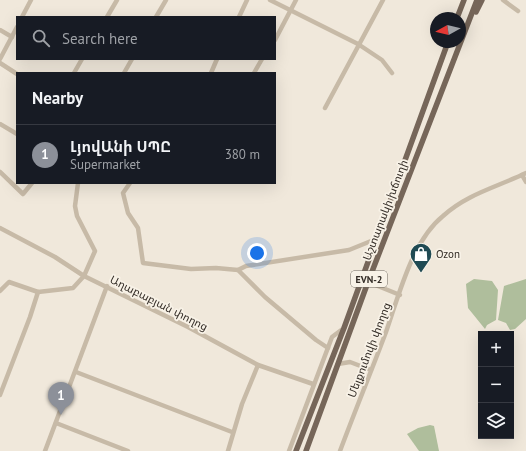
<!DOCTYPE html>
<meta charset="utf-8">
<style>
:root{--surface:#171b24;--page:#20242c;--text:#f1f3f6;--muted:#9ea1a6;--line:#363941;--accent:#8c9099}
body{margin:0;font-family:"PT Sans","Noto Sans Armenian",sans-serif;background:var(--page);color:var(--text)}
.controls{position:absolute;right:12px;bottom:12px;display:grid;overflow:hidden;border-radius:0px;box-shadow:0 4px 16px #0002}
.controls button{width:36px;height:36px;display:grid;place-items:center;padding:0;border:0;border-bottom:1px solid var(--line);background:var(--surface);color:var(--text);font:20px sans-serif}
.compass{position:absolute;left:430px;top:12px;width:36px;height:36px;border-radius:50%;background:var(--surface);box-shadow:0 4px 16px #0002;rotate:262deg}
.you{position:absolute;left:257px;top:253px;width:14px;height:14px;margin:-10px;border:3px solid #fff;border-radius:50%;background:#1a73e8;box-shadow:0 0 0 6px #1a73e833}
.badge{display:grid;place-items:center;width:26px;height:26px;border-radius:50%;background:var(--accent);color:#fff;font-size:13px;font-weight:700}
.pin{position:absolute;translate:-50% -33px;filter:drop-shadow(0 1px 2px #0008)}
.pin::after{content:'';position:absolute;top:21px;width:14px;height:12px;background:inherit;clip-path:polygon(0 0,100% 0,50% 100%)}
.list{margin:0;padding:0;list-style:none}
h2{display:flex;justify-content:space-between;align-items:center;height:52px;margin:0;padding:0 16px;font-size:17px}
h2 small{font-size:13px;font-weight:400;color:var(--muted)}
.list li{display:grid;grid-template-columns:26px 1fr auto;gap:12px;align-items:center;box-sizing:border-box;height:60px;padding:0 16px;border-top:1px solid var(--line)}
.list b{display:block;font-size:15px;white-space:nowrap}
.list p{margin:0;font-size:13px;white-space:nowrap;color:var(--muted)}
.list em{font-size:13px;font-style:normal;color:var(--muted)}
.icon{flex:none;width:22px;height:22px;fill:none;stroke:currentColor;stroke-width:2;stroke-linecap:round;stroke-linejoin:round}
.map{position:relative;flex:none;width:526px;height:451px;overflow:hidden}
.search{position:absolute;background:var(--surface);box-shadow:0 4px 16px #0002;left:16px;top:16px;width:260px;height:44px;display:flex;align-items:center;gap:10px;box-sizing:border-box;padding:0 14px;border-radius:0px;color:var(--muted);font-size:15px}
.panel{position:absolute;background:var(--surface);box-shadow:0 4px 16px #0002;left:16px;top:72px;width:260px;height:112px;border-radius:0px}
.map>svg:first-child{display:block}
.green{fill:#afbe9c}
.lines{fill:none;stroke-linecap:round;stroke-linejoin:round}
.minor{stroke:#c7baa7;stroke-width:4.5}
.major{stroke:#766659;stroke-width:5.5}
.labels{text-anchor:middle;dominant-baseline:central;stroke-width:3.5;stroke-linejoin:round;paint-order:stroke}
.shield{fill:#f8f2e7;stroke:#6f6861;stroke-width:1}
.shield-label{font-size:10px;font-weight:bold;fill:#342d27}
.street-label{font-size:11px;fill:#342d27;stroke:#f8f2e7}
.poi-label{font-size:11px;fill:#342d27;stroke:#f8f2e7;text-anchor:start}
</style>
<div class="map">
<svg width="526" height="451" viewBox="0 0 526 451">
<rect width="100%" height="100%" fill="#f0e8db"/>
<g class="green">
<polygon points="474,279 492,281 498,290 496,320 487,325 485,329 468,308 466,284"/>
<polygon points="526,279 526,319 515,329 510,330 506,323 498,320 504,286"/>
<polygon points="430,425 434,426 439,451 419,451 407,434 418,428"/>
</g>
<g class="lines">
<g class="minor">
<polyline points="270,0 358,44 382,60 392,73"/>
<polyline points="503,0 518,11"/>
<polyline points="22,17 31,0"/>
<polyline points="107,17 117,0"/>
<polyline points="156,17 166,0"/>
<polyline points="239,17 247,0"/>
<polyline points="0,30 12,37"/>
<polyline points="275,40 296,0"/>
<polyline points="0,59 17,27"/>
<polyline points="0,63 17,74"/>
<polyline points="74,73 82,59"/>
<polyline points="124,73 132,59"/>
<polyline points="211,73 217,59"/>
<polyline points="254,73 262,59"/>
<polyline points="325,108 383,0"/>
<polyline points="0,124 17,134"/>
<polyline points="0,172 23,194 32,183"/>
<polyline points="522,175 526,182"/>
<polyline points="130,183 123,193 128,213 138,228 143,263 191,269 216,268 238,270 265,297 316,340 328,348"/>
<polyline points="0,228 55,257 84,276 188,327 258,365 313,384"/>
<polyline points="238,270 246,266 349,250 376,239"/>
<polyline points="368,282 400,295"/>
<polyline points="0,291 9,282 38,292 73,288 84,276 95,251 77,216 75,206 78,183"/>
<polyline points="338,364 350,362 371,370"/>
<polyline points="76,372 232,432"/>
<polyline points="0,395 30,317 38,292"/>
<polyline points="56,423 128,451"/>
<polyline points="45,451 107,286"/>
<polyline points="228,451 242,404 258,365"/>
<polyline points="289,451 332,337 344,328"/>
<path d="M340 451C355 411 371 372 386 332 399 295 412 241 443 216 467 194 497 187 526 173"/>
</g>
<g class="major">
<polyline points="476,12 482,0"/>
<polyline points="457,18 464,0"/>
<polyline points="296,451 344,328 448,42"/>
<polyline points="306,451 368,282 477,0"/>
</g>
</g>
<defs>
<g id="shop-pin" transform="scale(1.15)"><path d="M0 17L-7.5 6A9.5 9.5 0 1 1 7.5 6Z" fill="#1f4a53" stroke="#f8f2e7"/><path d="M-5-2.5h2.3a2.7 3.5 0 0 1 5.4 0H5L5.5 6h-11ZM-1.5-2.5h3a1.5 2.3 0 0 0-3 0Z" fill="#fff"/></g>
</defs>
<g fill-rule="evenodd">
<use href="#shop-pin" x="421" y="254"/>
</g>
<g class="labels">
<rect class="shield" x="351" y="271" width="36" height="16" rx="3"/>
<g class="shield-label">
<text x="369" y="279">EVN-2</text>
</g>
<g class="street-label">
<text transform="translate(385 210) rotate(-69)">Աշտարակի խճուղի</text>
<text transform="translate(159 303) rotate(27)">Աղաբաբյան փողոց</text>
<text transform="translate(369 350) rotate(-69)">Մելքումովի փողոց</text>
</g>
<g class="poi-label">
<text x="436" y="254">Ozon</text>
</g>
</g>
</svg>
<div class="controls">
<button>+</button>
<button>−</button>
<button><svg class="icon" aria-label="layers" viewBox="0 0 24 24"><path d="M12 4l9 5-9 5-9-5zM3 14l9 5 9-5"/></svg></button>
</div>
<svg class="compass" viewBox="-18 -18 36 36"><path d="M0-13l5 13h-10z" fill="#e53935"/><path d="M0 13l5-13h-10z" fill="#9ea1a6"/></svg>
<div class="you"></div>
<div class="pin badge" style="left:61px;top:415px">1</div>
<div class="search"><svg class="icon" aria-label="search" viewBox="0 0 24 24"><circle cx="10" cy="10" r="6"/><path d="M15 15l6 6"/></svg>Search here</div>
<section class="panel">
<h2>Nearby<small></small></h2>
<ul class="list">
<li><span class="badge">1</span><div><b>ԼյովԱնի ՍՊԸ</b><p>Supermarket</p></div><em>380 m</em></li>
</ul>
</section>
</div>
